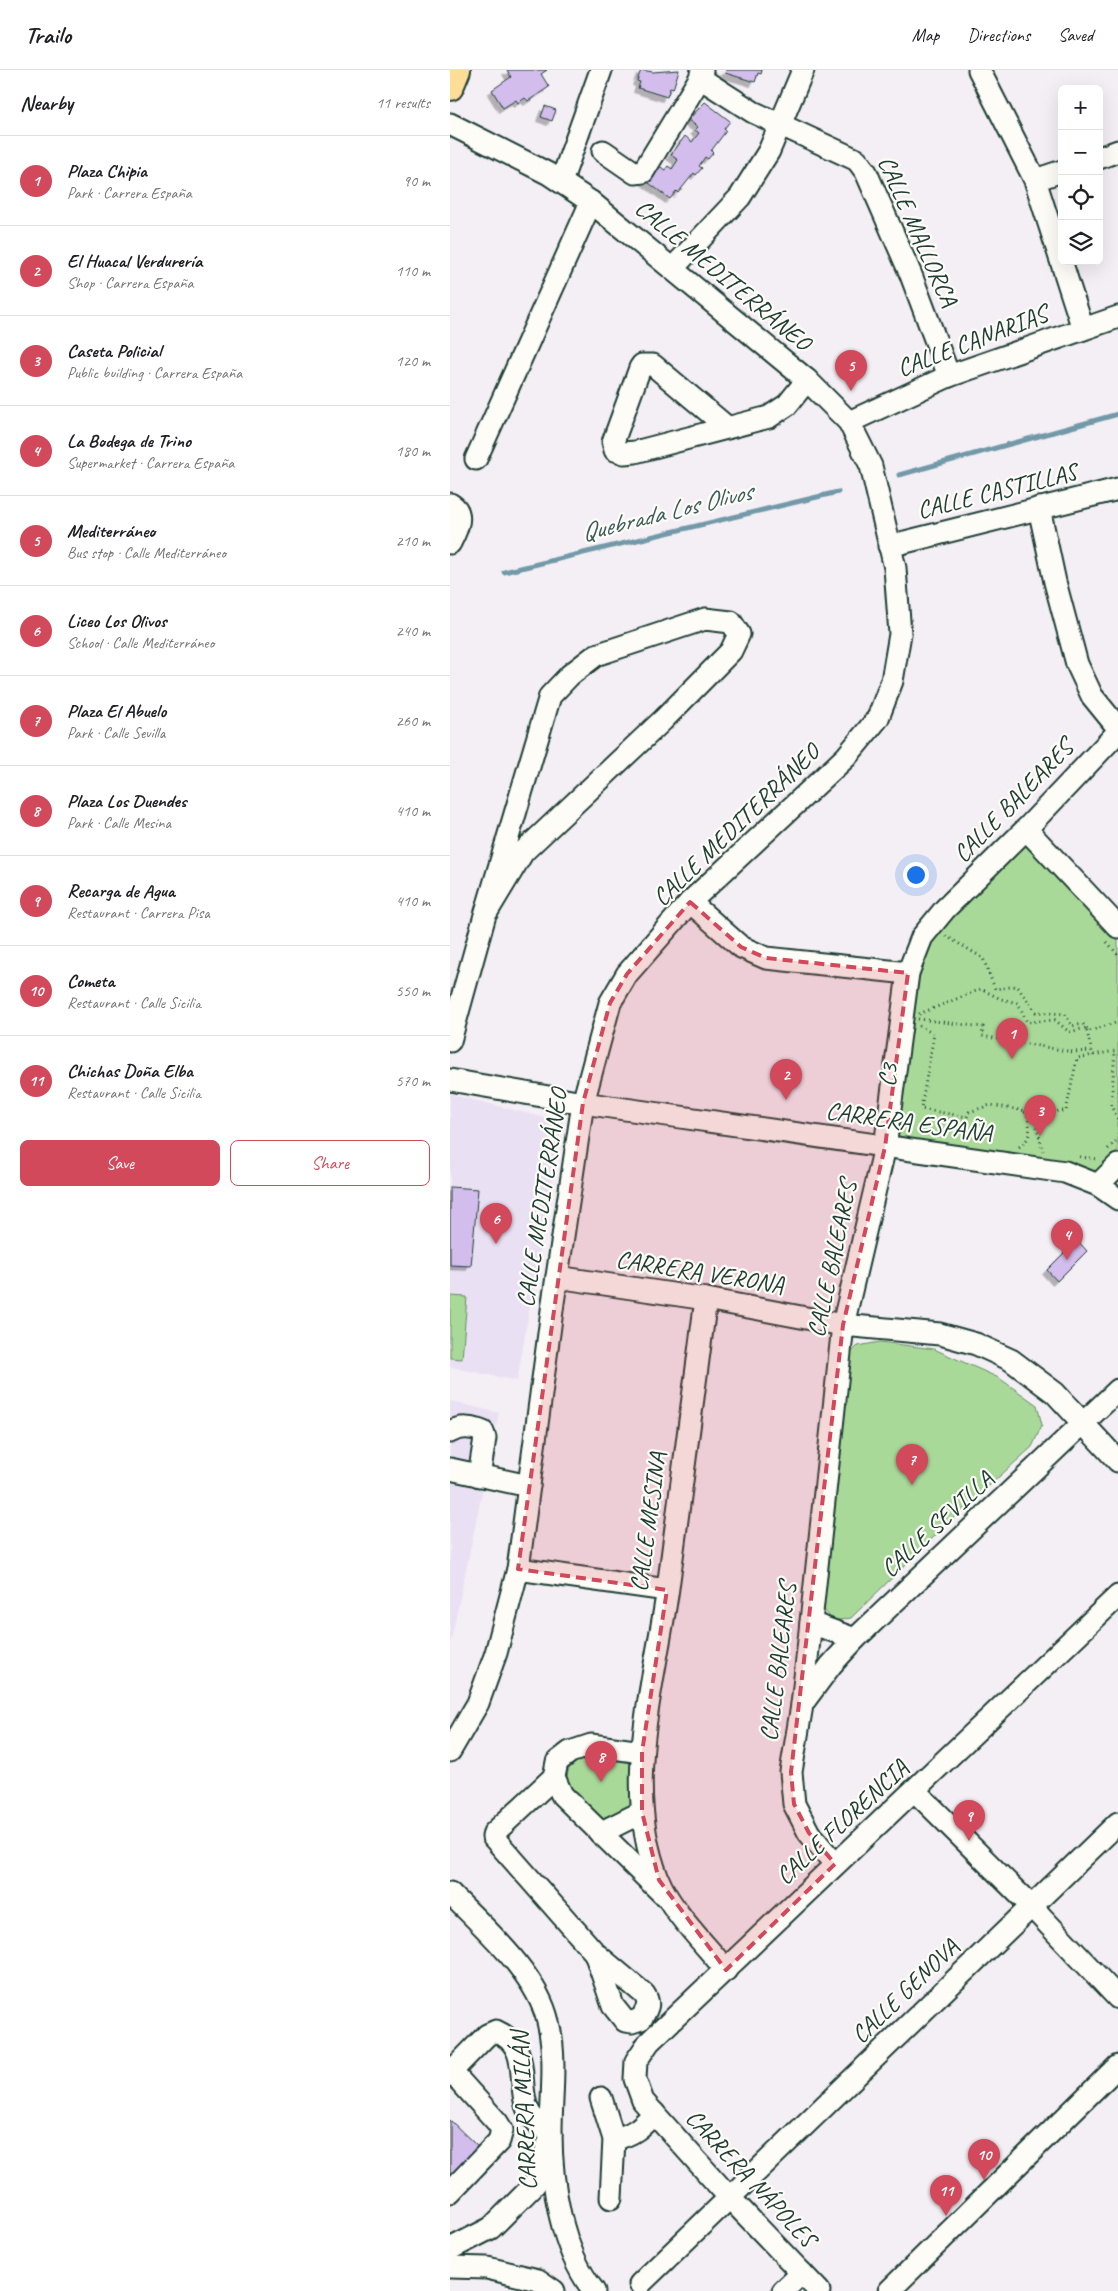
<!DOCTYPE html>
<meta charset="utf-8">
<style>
:root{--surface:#fff;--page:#f2f2f2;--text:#202124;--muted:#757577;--line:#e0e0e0;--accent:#d1495b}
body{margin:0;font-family:Caveat,sans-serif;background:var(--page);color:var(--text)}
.controls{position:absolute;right:15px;top:15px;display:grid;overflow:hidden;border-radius:8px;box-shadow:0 5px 20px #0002}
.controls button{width:45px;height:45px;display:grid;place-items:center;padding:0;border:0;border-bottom:1px solid var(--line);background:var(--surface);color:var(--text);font:25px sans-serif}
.you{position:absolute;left:465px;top:804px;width:18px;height:18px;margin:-12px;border:4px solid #fff;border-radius:50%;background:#1a73e8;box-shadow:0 0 0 8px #1a73e833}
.badge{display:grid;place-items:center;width:32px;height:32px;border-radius:50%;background:var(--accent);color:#fff;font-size:16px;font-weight:700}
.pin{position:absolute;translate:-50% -41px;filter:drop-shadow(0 1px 2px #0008)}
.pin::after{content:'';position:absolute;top:26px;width:18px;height:15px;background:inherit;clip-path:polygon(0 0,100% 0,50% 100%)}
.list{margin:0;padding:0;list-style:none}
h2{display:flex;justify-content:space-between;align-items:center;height:65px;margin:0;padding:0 20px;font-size:21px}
h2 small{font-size:16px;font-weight:400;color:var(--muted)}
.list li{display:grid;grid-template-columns:32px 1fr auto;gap:15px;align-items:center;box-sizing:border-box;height:90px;padding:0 20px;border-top:1px solid var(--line)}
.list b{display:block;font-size:19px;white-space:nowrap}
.list p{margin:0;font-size:16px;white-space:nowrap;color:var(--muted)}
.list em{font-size:16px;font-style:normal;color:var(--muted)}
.actions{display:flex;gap:10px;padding:15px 20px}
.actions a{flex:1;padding:11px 0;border:1px solid var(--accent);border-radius:8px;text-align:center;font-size:18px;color:var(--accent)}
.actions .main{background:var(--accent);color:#fff}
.icon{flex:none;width:28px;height:28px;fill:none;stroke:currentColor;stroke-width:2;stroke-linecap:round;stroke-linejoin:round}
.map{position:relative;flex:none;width:668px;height:2221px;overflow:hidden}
header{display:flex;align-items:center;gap:30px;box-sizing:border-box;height:70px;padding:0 25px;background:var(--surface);border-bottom:1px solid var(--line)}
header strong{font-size:24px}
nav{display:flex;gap:28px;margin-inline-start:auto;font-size:18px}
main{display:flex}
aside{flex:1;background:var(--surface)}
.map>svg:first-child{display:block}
.built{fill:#eae0f3}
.green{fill:#a9d998;stroke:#648b66}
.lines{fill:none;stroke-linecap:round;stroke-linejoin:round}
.stream{stroke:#7299a8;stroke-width:5}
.building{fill:#d2bded;stroke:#1f3d34;filter:url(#shadow)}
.minor-casing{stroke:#1f3d34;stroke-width:25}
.major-casing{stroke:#1f3d34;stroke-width:30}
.path{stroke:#1f3d34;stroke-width:3;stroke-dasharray:1 4;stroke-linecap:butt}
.minor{stroke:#fdfcf7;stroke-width:21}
.major{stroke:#fedd96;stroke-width:26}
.marked{fill:#d1495b;fill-opacity:0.2;stroke:#d1495b;stroke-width:4;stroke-dasharray:10 6;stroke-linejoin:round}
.labels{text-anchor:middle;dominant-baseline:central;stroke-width:4.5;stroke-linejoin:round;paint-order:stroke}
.street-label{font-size:25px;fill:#1f3d34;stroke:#fdfcf7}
.water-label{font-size:26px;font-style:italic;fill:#3b5c5b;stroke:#fdfcf7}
</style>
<header>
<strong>Trailo</strong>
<nav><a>Map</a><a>Directions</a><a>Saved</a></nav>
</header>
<main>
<aside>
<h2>Nearby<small>11 results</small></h2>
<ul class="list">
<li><span class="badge">1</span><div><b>Plaza Chipia</b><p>Park · Carrera España</p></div><em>90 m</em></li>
<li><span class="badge">2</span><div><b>El Huacal Verdurería</b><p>Shop · Carrera España</p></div><em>110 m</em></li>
<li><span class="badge">3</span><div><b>Caseta Policial</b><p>Public building · Carrera España</p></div><em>120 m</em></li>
<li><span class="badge">4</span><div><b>La Bodega de Trino</b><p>Supermarket · Carrera España</p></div><em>180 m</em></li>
<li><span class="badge">5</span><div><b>Mediterráneo</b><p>Bus stop · Calle Mediterráneo</p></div><em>210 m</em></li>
<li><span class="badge">6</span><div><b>Liceo Los Olivos</b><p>School · Calle Mediterráneo</p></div><em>240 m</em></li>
<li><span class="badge">7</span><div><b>Plaza El Abuelo</b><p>Park · Calle Sevilla</p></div><em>260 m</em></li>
<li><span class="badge">8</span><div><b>Plaza Los Duendes</b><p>Park · Calle Mesina</p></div><em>410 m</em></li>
<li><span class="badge">9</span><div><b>Recarga de Agua</b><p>Restaurant · Carrera Pisa</p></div><em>410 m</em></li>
<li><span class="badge">10</span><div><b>Cometa</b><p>Restaurant · Calle Sicilia</p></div><em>550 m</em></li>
<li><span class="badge">11</span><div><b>Chichas Doña Elba</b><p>Restaurant · Calle Sicilia</p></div><em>570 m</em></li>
</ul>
<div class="actions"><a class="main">Save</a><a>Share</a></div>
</aside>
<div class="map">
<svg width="668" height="2221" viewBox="0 0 668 2221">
<defs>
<filter id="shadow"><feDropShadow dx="-4.5" dy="4.5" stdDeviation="0" flood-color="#0004"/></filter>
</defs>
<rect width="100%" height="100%" fill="#f4eff5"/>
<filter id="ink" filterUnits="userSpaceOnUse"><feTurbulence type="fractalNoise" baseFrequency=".02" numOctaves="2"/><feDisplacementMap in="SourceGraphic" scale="10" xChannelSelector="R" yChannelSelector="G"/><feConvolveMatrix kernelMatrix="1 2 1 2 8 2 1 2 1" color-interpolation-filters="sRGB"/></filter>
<g filter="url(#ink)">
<g class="built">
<polygon points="0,1024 112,1052 67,1311 0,1297"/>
<polygon points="0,1331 49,1343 0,1575"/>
</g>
<g class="green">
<polygon points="577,774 668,870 668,1085 651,1102 445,1072 468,906 483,870 509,838"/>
<polygon points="0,1226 17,1227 12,1289 0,1288"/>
<polygon points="430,1272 484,1279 549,1308 587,1335 592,1355 582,1377 498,1453 401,1548 383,1551 371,1536 397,1286 408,1276"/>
<path d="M143 1683 186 1692V1736L149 1749 118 1721C115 1696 120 1691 143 1683Z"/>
</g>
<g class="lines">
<g class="stream">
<polyline points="449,405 668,344"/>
<polyline points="54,502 388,422"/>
</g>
</g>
<g class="building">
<polygon points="97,0 91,4 99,17 78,31 75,28 68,33 66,30 53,38 42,20 61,7 57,0"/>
<polygon points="191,0 203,2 229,0 223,19 220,18 217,27 188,18 190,12 187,11"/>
<polygon points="276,0 312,0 311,4 308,3 305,12 275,3"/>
<polygon points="255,32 280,51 274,59 276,61 261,81 263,83 258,89 255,87 249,96 252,98 246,105 244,103 228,123 226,121 220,129 195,110 205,93 215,100 218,96 222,99 228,90 221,85 235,66 242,72 249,63 245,60 248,57 238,50"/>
<polygon points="95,36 106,40 102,51 91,47"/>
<polygon points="0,1117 28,1119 21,1196 0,1195"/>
<polygon points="627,1170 637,1181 607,1211 597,1200"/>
<polygon points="0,2050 28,2077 0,2105"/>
</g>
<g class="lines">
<g class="minor-casing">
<g id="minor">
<polyline points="529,0 585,110 633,259"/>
<polyline points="250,8 303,42 407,90 416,102 461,205 499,306"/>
<polyline points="0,54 99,104 141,132 357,310 399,352 421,396 445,498 450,564 442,611 428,648 396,687 240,832 177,904 160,933 133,1033 103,1233 68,1499 46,1583 28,1633 0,1681"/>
<polyline points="153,81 185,103 193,102 250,8 252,0"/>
<polyline points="649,88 668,81"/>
<polyline points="585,110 612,101"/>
<polyline points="111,112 151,0"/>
<polyline points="223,198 290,127 319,81 353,0"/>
<polyline points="399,352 499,306 668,247"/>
<polyline points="278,358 203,295 192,295 190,298 163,372 165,380 174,383 185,382 319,347 337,335 357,310"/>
<polyline points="26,389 141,132"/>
<path d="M0 434C16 443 6 461 0 473"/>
<polyline points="589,438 605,512 627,594 642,626 668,658"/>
<polyline points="439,476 668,419"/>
<polyline points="576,759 668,857"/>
<polyline points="240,832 291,877 316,888 458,903"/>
<polyline points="0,971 35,845 100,626 120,605 146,585 255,549 281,552 289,564 281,581 213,650 73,782 35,845"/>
<polyline points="0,1010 133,1033 615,1102 648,1115 668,1129"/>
<polyline points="648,1115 668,1095"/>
<polyline points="107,1207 256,1229 393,1255 490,1264 526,1274 561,1290 605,1323 668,1391"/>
<path d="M256 1229C243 1325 231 1422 218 1518 205 1612 171 1716 208 1809 221 1841 254 1873 276 1900"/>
<path d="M0 1362C10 1356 23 1357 33 1362L35 1368 29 1406"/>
<polyline points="0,1399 79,1416"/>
<polyline points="68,1499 217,1520"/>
<polyline points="361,1553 405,1569"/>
<polyline points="352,1634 381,1595 405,1569 668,1320"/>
<polyline points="192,1682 141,1675 120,1682 107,1692 104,1707 112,1725 212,1823"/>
<path d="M104 1707 44 1763 43 1767 145 1883 194 1924C201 1934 197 1939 191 1949L182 1952 175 1951 163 1936 145 1883"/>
<polyline points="465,1721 582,1837 668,1928"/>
<polyline points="150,1763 192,1742"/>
<polyline points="385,1794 359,1763 344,1734 341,1702 352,1635 393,1255 435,1077 458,903 472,867 495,839 576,759 668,662"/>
<path d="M0 1823C34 1858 87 1903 98 1952 107 1988 101 2026 101 2062 101 2113 111 2180 144 2221"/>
<path d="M0 2003 37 1965 46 1961C80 1976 68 2006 76 2035 80 2048 91 2056 101 2064"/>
<polyline points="151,2028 164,2069 161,2128"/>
<path d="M164 2069C183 2065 192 2057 204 2043"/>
<polyline points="0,2122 49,2071 52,2060 47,2052 1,2001"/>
<polyline points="0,2179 41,2158 85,2114 98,2074"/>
<polyline points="0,2197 37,2198 88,2210 104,2221"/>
<polyline points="190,2214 668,1753"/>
<polyline points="333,2221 352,2203"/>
<polyline points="369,2221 279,2127 193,2031 185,2009 186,1991 199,1972 668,1526"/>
<polyline points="439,2221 668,1996"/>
</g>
</g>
<g class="major-casing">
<polyline id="major" points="0,17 7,0"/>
</g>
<g class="path">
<polyline points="496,866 533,888 545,919 567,916 586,942 615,944 622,956 633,954 639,961 668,952"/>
<polyline points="657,872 668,885"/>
<polyline points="469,944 531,919 551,929 568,933 577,952 605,950 619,962 636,958 643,986"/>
<polyline points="468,949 533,957 532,966 623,982 641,981"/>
<polyline points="469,956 484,964 471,1039 517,1047 519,1042 540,1035 583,1042 616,1041 627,988 665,981 661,1036 668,1049"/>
<polyline points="668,1021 668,1022"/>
<polyline points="583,1042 593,1081"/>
<path d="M569 1077C583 1067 580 1058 577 1043L574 1042"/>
<polyline points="658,1079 668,1069"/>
<polyline points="630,1087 648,1089"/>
</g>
<use href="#minor" class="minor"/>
<use href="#major" class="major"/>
</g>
</g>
<path class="marked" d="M240 832 291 877 316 888 458 903 435 1077 393 1255 341 1702 344 1734 359 1763 385 1794 276 1900 209 1810 192 1742V1682L217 1520 68 1499 133 1033 160 933 177 904Z"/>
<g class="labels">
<g class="street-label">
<text transform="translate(468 161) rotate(66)">CALLE MALLORCA</text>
<text transform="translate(273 205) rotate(40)">CALLE MEDITERRÁNEO</text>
<text transform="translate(522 271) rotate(-21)">CALLE CANARIAS</text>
<text transform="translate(547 421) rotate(-14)">CALLE CASTILLAS</text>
<text transform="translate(563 731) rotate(-46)">CALLE BALEARES</text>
<text transform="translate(286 755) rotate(-44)">CALLE MEDITERRÁNEO</text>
<text transform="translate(438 1005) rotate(-83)">C3</text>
<text transform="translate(459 1052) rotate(8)">CARRERA ESPAÑA</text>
<text transform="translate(92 1128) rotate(-81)">CALLE MEDITERRÁNEO</text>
<text transform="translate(382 1189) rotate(-78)">CALLE BALEARES</text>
<text transform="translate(250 1202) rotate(9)">CARRERA VERONA</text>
<text transform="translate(198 1452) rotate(-82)">CALLE MESINA</text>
<text transform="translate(487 1454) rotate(-43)">CALLE SEVILLA</text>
<text transform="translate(328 1592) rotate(-83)">CALLE BALEARES</text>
<text transform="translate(392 1752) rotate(-43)">CALLE FLORENCIA</text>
<text transform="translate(455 1921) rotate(-44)">CALLE GENOVA</text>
<text transform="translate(74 2041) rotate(-93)">CARRERA MILÁN</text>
<text transform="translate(301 2108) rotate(47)">CARRERA NÁPOLES</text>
</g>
<g class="water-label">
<text transform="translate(216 442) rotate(-14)">Quebrada Los Olivos</text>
</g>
</g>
</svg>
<div class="controls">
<button>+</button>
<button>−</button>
<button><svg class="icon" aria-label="locate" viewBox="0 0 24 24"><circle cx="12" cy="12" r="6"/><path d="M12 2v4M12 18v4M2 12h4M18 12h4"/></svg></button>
<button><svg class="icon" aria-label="layers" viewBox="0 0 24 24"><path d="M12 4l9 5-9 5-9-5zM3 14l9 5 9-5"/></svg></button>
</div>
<div class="you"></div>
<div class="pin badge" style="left:562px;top:989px">1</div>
<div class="pin badge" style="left:336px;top:1030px">2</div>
<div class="pin badge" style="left:590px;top:1066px">3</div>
<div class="pin badge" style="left:617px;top:1190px">4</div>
<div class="pin badge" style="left:401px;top:321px">5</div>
<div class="pin badge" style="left:46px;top:1174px">6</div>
<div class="pin badge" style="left:462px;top:1415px">7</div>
<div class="pin badge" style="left:151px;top:1712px">8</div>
<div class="pin badge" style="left:519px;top:1771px">9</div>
<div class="pin badge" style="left:534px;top:2110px">10</div>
<div class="pin badge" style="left:496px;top:2146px">11</div>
</div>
</main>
